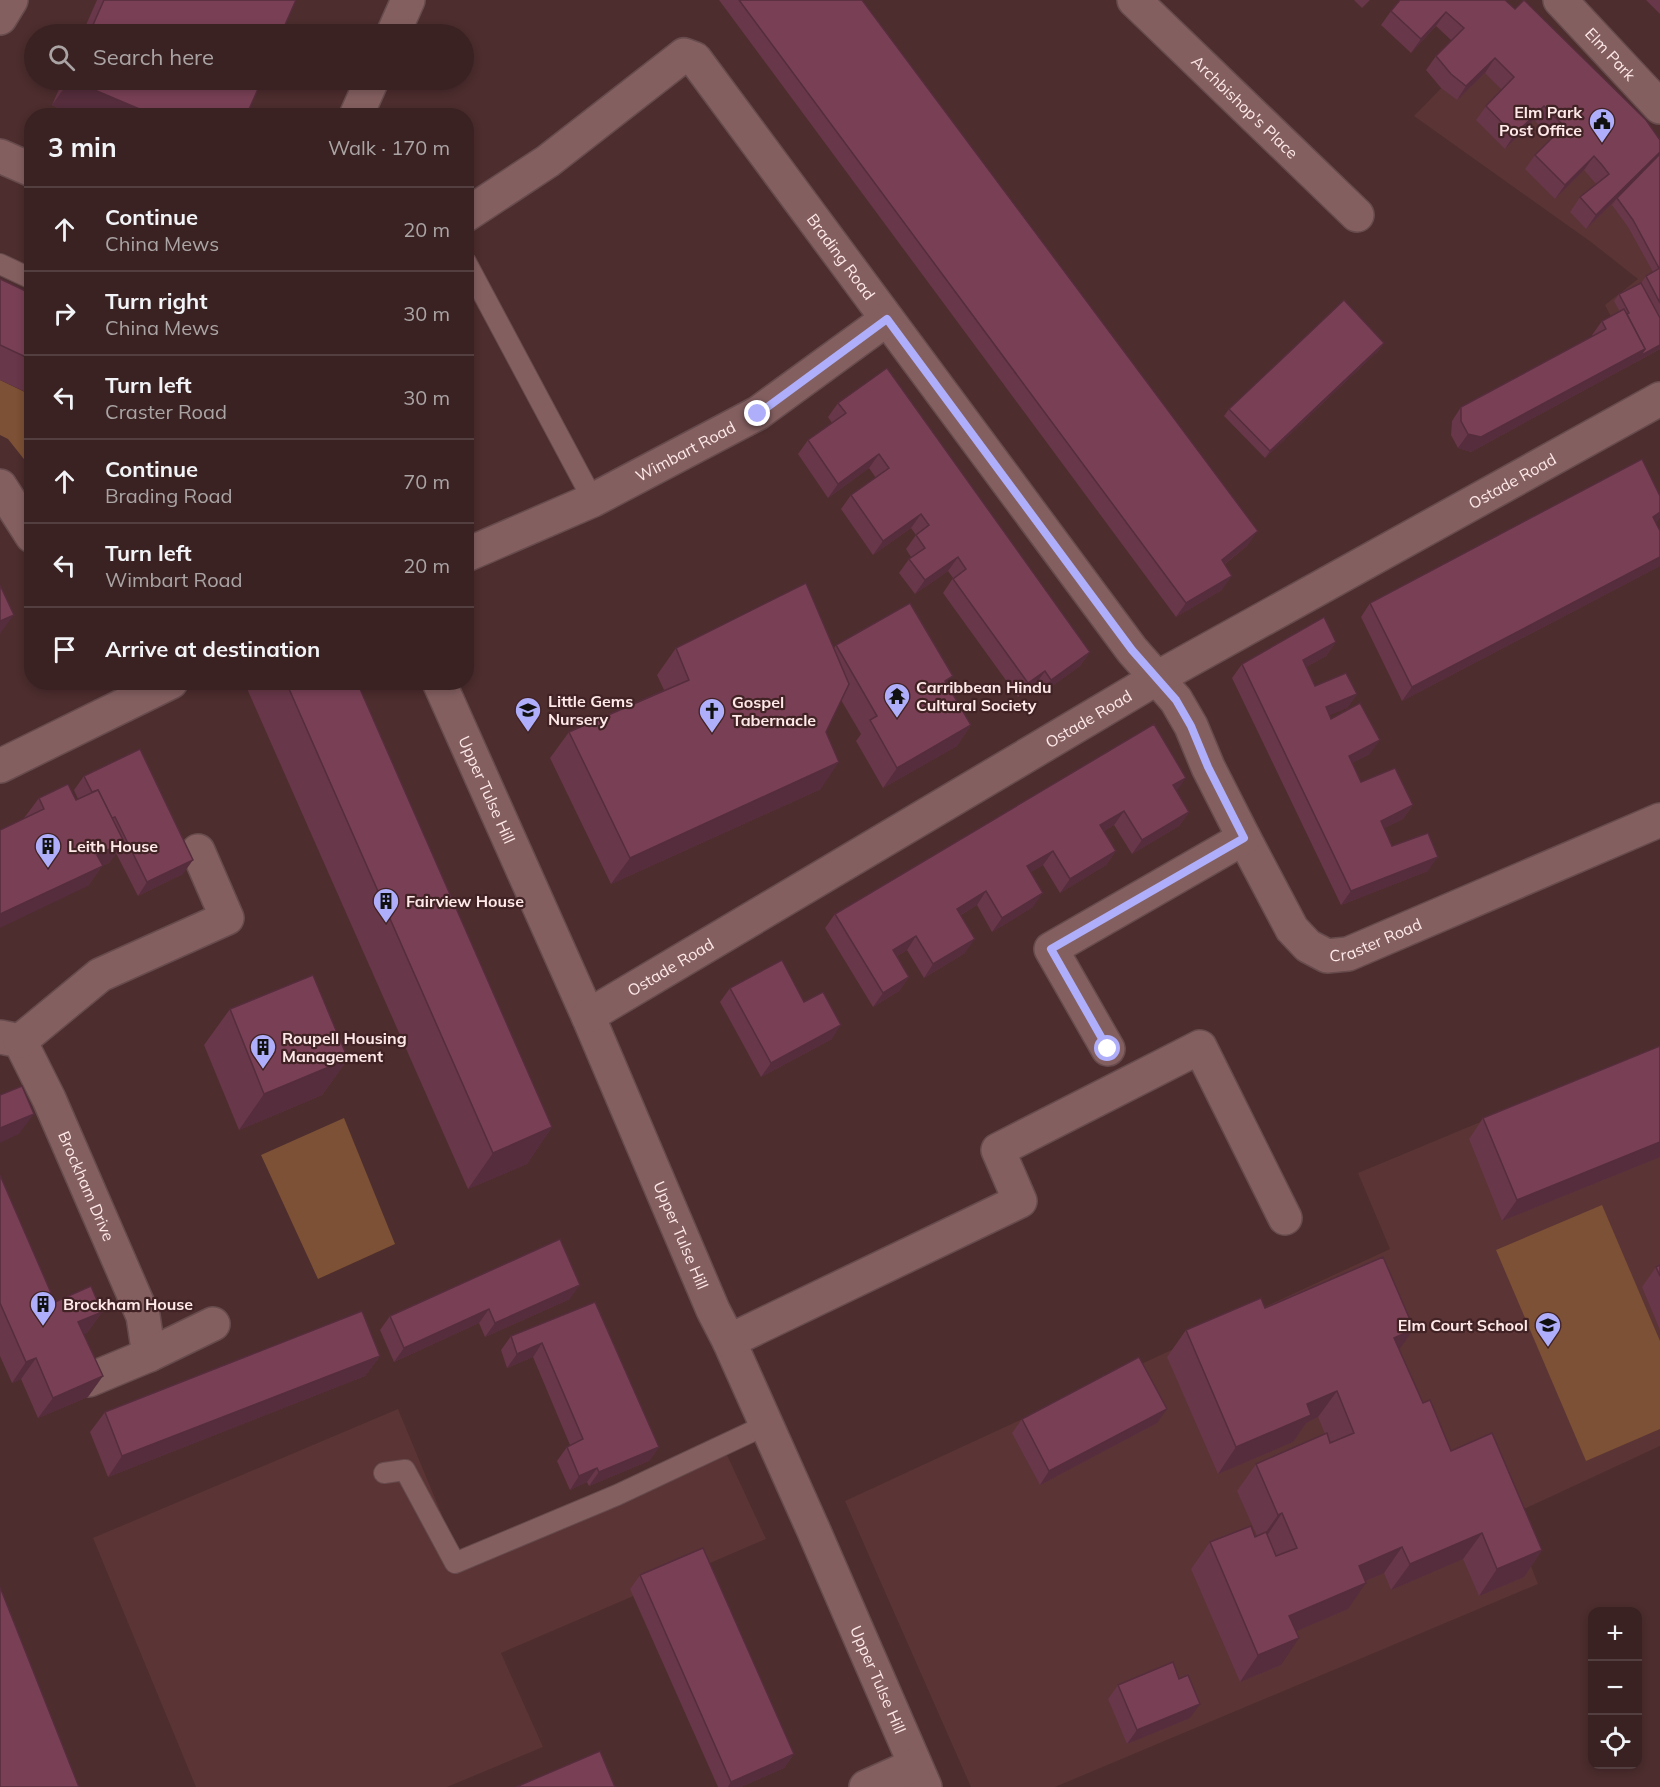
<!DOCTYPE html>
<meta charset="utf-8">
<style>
:root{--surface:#3a2222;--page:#452f2f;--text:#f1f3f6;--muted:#aba4a5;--line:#543f40}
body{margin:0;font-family:Mulish,sans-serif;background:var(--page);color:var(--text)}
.controls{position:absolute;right:18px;bottom:18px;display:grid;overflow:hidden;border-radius:12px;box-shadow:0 3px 9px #0003}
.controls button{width:54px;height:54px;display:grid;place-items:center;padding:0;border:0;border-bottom:2px solid var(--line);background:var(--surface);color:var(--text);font:30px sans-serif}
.stop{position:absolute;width:18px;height:18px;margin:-14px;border:4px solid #aeaefa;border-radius:50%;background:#fff}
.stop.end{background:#aeaefa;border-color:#fff;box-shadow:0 2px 6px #0008}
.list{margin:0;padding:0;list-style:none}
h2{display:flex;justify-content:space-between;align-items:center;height:78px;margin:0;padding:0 24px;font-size:26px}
h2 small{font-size:20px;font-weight:400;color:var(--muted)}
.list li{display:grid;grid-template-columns:39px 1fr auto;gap:18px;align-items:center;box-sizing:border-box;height:84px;padding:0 24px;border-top:2px solid var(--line)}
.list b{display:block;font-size:22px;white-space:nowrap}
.list p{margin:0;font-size:20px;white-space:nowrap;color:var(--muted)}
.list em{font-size:20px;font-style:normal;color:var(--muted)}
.icon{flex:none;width:33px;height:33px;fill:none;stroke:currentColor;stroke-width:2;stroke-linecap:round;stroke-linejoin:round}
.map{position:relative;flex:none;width:1660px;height:1787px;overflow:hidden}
.search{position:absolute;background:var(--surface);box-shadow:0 3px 9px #0003;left:24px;top:24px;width:450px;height:66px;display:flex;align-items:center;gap:15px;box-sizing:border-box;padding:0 21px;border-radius:33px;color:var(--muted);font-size:22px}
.panel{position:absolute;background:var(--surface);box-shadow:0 3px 9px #0003;left:24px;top:108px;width:450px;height:582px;border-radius:24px}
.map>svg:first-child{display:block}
.built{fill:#5b3436}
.green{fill:#7c5135}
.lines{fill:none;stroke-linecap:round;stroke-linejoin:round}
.service-casing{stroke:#674b4d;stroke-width:22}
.minor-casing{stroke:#674b4d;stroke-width:36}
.service{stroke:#845f60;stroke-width:20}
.minor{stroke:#845f60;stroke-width:33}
.wall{fill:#683749}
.shaded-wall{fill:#552d3c}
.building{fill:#794055;stroke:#552d3c;stroke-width:1.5}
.route{stroke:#aeaefa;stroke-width:8}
.labels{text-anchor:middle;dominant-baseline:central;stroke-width:4.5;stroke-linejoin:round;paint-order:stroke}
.street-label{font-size:16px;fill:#fee8e8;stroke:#422325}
.poi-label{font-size:16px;font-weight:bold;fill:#fee8e8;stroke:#422325;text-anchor:start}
</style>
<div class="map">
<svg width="1660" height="1787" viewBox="0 0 1660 1787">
<rect width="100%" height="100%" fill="#4d2d2e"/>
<g class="built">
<polygon points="1514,14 1660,168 1660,349 1635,363 1605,305 1638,279 1591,242 1414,116"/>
<polygon points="1660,1047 1660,1446 1511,1515 1538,1584 1055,1787 971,1787 845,1501 1390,1249 1358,1173"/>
<polygon points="398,1409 459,1556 721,1442 766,1539 501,1653 543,1747 447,1787 196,1787 93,1538"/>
</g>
<g class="green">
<polygon points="0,380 31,395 31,468 8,439 0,435"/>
<polygon points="344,1118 395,1244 318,1279 261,1155"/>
<polygon points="1602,1205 1660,1341 1660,1429 1586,1461 1496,1250"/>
</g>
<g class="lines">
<g class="service-casing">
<g id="service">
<polyline points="466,262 593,500"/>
<polyline points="0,264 32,279"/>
<polyline points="384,1473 405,1470 455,1563 617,1495 766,1425"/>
</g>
</g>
<g class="minor-casing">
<g id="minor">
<path id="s1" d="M1134 0 1357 215"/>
<path id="s2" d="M1560 0 1660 107"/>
<polyline points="0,18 11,0"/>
<polyline points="393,34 408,0"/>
<polyline points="356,116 372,80"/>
<polyline points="0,156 32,170"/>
<path id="s3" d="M466 215 548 161 684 55 695 59 1132 650 1176 700 1191 726 1208 767 1244 838 1292 929 1308 946 1327 956 1348 954 1660 820"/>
<polyline points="0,486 32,536"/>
<path id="s4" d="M466 555 593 500 758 413 887 319"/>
<path id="s5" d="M439 682 588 1016 713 1310 729 1341 813 1529 925 1787"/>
<polyline points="0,766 171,682"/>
<path id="s6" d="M588 1016 1157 678 1660 399"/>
<path id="s7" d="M0 1037 20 1041 49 1099 143 1316 149 1355"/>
<polyline points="20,1041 100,975 227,918 198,851"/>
<polyline points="1108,1049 1051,949 1244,838"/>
<polyline points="729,1341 1020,1201 998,1150 1200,1047 1285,1218"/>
<polyline points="89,1380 149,1355 213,1324"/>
<polyline points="866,1787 915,1765"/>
</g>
</g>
<use href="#service" class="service"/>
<use href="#minor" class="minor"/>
</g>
<g class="wall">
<polygon points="97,0 296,0 281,34 82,34"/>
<polygon points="719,0 862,0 1248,545 1225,564 1222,590 1176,617"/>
<polygon points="1354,0 1370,0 1362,8"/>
<polygon points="1505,0 1660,140 1660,349 1471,452 1458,448 1451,435 1452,421 1461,407 1593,336 1592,335 1602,321 1620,312 1614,301 1619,294 1641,283 1646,276 1653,272 1628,227 1612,205 1616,200 1586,229 1570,212 1580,197 1596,184 1584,170 1555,199 1525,169 1535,155 1552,138 1534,120 1505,149 1476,120 1486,106 1502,90 1485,73 1457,100 1441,88 1426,70 1436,56 1452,41 1436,26 1411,53 1381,25 1391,11"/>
<polygon points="1646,0 1660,0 1660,14"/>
<polygon points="63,80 262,80 246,116 75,116 52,105"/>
<polygon points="0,279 32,294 32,395 0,380"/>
<polygon points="1384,343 1379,350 1265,458 1224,416 1229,409"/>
<polygon points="838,403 1090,652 1080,666 1041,694 1035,685 1018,697 943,593 953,578 948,571 915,594 899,573 909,559 911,557 906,549 916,535 911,528 873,555 841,509 851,495 876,478 869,468 828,498 798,454 808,440 832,423 828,417"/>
<polygon points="1660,496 1660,517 1656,523 1660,531 1660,566 1402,701 1361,617 1370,603"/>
<polygon points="1336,642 1326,656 1306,667 1315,686 1357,694 1347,708 1329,715 1331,719 1370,754 1352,763 1361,782 1413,805 1403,819 1384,828 1392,846 1428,871 1341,905 1232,678 1242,664"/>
<polygon points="836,645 947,684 971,725 957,746 883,788 856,741 861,734 841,700 826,732 821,789 611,884 550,758 569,732 664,690 657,675 676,648 834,648"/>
<polygon points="246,682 357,682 552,1127 527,1164 468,1189 245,684"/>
<polygon points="84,776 183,874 138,896 116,853 109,863 102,866 88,886 24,818 39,798 76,800 78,799 74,790"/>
<polygon points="1176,791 1189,812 1179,826 1132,854 1114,825 1104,831 1116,851 1106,865 1060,893 1043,865 1031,872 1033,907 992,932 977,905 961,915 965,953 924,978 907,950 897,956 909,977 899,991 873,1007 825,928 835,914"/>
<polygon points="730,988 804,1002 832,1039 761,1077 720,1002"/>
<polygon points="230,1009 348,1059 322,1095 239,1130 204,1045"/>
<polygon points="1660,1046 1660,1157 1502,1221 1469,1139 1483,1118"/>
<polygon points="0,1175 55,1302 102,1312 87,1333 84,1334 88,1397 38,1418 21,1379 12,1383 0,1356"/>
<polygon points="1660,1265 1660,1330 1642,1287 1656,1267"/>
<polygon points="570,1299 485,1337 479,1323 394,1362 380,1330 390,1316"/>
<polygon points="595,1302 659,1447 649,1461 589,1486 587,1482 570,1490 557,1461 567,1447 570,1445 533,1357 507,1368 501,1350 511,1336"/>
<polygon points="1265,1308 1399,1350 1423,1403 1451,1451 1542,1550 1524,1577 1479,1596 1463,1559 1391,1590 1384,1573 1366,1581 1348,1609 1296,1631 1281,1665 1240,1682 1191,1569 1210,1542 1257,1536 1237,1491 1256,1464 1325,1434 1318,1417 1306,1423 1293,1442 1218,1474 1167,1357 1186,1330"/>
<polygon points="380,1356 365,1376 108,1477 90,1432 105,1412"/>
<polygon points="1022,1419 1157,1423 1040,1485 1012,1433"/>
<polygon points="640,1575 794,1754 784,1768 741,1787 718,1787 630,1589"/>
<polygon points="1118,1685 1190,1718 1127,1744 1108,1699"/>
</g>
<g class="shaded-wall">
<polygon points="1446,12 1436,26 1411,53 1421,39"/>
<polygon points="1495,58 1485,73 1457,100 1466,86"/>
<polygon points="70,80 71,80 156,116 75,116 52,105"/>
<polygon points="1544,106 1534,120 1505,149 1514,135"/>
<polygon points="1660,152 1660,154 1655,161 1586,229 1596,215"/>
<polygon points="1594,156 1584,170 1555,199 1565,185"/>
<polygon points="1384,343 1379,350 1265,458 1270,451"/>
<polygon points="1660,345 1660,349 1471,452 1458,448 1468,434 1645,349"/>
<polygon points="879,454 869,468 828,498 838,484"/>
<polygon points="1660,512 1660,517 1656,523 1653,517"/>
<polygon points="921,514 911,528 873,555 883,541"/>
<polygon points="1258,531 1248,545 1212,574 1222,560"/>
<polygon points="958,557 948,571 915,594 925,580"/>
<polygon points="1660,557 1660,566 1402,701 1412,687"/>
<polygon points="1232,576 1222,590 1176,617 1186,603"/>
<polygon points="14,615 0,634 0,621"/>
<polygon points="1336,642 1326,656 1293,674 1303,660"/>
<polygon points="1090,652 1080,666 1041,694 1051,680"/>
<polygon points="1045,671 1035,685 1018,697 1028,683"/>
<polygon points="1357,694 1347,708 1316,721 1326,707"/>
<polygon points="971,725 957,746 883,788 897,768"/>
<polygon points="1380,740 1370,754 1339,770 1349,756"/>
<polygon points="839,762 821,789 611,884 630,858"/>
<polygon points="1186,778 1176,792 1173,785"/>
<polygon points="1413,805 1403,819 1371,835 1381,821"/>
<polygon points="1124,811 1114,825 1090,839 1100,825"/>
<polygon points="1189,812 1179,826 1132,854 1142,840"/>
<polygon points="124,842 109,863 102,866 88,886 0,928 0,914 97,855"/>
<polygon points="1053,851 1043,865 1017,880 1027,866"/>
<polygon points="1116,851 1106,865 1060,893 1070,879"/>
<polygon points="1438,857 1428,871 1341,905 1351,891"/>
<polygon points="193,860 183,874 138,896 147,882"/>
<polygon points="986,891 977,905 947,923 957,909"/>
<polygon points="1043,893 1033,907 992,932 1002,918"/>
<polygon points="916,936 907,950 883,964 893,950"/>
<polygon points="975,939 965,953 924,978 933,964"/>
<polygon points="909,977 899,991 873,1007 883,993"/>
<polygon points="841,1025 832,1039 761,1077 771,1063"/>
<polygon points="348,1059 322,1095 239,1130 264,1094"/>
<polygon points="34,1114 19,1134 0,1143 0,1128"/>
<polygon points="552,1127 527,1164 468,1189 493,1153"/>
<polygon points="1660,1142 1660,1157 1502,1221 1517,1200"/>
<polygon points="580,1285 570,1299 485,1337 495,1323"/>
<polygon points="489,1309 479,1323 394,1362 404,1348"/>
<polygon points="102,1312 87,1333 64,1343 78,1322"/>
<polygon points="1414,1329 1395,1355 1394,1338"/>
<polygon points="542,1343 533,1357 507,1368 517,1354"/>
<polygon points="380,1356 365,1376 108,1477 122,1456"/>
<polygon points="36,1358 21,1379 12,1383 26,1362"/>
<polygon points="103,1376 88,1397 38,1418 53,1398"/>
<polygon points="1337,1391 1318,1417 1306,1423 1293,1442 1218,1474 1236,1447 1307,1404"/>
<polygon points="1167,1409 1157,1423 1040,1485 1049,1471"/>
<polygon points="659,1447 649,1461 589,1486 599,1472"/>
<polygon points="597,1468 587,1482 570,1490 579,1476"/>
<polygon points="1282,1513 1264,1540 1259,1542 1278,1515"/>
<polygon points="1482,1533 1463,1559 1391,1590 1410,1564"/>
<polygon points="1402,1547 1384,1573 1340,1592 1359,1566"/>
<polygon points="1542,1550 1524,1577 1479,1596 1497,1569"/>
<polygon points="1366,1583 1348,1609 1271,1642 1289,1616"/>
<polygon points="1299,1638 1281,1665 1240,1682 1258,1655"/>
<polygon points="1200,1704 1190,1718 1127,1744 1137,1730"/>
<polygon points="794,1754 784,1768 741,1787 728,1787 731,1782"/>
</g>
<g class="building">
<polygon points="104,0 296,0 281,34 89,34"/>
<polygon points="739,0 862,0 1258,531 1222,560 1232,576 1186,603"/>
<polygon points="1400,0 1505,0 1515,9 1524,0 1646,120 1660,140 1660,152 1596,215 1580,197 1609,174 1602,165 1594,156 1565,185 1535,155 1564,126 1544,106 1514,135 1486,106 1514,77 1495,58 1466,86 1451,74 1436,56 1464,28 1446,12 1421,39 1391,11"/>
<polygon points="71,80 262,80 246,116 156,116"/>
<polygon points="1660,154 1660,268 1659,268 1633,220 1617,198"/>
<polygon points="1660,268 1660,303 1646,276"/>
<polygon points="0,279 32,294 32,360 0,345"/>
<polygon points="1641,283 1660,318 1660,345 1640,356 1645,349 1627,314 1629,313 1619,294"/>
<polygon points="1344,300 1384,343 1270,451 1229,409"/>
<polygon points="1624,309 1645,349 1481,437 1468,434 1461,421 1461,407 1606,329 1602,321"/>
<polygon points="887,368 1090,652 1051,680 1045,671 1028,683 953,579 966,569 958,557 925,580 909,559 925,548 916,535 929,525 921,514 883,541 851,495 889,468 879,454 838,484 808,440 846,413 838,403"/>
<polygon points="1642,459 1660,496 1660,512 1653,517 1660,531 1660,557 1412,687 1370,603"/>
<polygon points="806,583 849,684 826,732 839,762 630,858 569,732 689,680 676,648"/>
<polygon points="0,585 14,615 0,621"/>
<polygon points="910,603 953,676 945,681 971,725 897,768 870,720 877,716 836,645"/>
<polygon points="1324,617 1336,642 1303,660 1315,686 1346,673 1357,694 1326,707 1331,719 1360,703 1380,740 1349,756 1361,782 1395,768 1413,805 1381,821 1392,846 1428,833 1438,857 1351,891 1242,664"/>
<polygon points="286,682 357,682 552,1127 493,1153"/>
<polygon points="1154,724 1186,778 1173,785 1189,812 1142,840 1124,811 1100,825 1116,851 1070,879 1053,851 1027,866 1043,893 1002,918 986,891 957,909 975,939 933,964 916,936 893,950 909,977 883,993 835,914"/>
<polygon points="140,749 193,860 147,882 115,817 112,818 98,790 92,792 84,776"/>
<polygon points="68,784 76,800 98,790 124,842 97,855 103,866 0,914 0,830 44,809 39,798"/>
<polygon points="782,960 804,1002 823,992 841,1025 771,1063 730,988"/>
<polygon points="313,975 348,1059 264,1094 230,1009"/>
<polygon points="1660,1046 1660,1142 1517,1200 1483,1118"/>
<polygon points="22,1086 34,1114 0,1128 0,1095"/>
<polygon points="0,1175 55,1302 91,1286 102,1312 78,1322 103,1376 53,1398 36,1358 26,1362 0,1303"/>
<polygon points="560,1239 580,1285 495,1323 489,1309 404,1348 390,1316"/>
<polygon points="1383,1257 1414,1329 1394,1338 1423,1403 1430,1400 1451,1451 1492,1433 1542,1550 1497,1569 1482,1533 1410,1564 1402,1547 1359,1566 1366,1583 1289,1616 1299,1638 1258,1655 1210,1542 1251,1526 1255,1537 1266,1532 1276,1556 1297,1548 1282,1513 1278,1515 1256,1464 1327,1433 1330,1443 1354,1433 1337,1391 1307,1404 1311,1415 1236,1447 1186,1330 1261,1298 1265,1308"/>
<polygon points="1660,1265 1660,1276 1656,1267"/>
<polygon points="595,1302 659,1447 599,1472 597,1468 579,1476 567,1447 583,1439 542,1343 517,1354 511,1336"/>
<polygon points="362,1311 380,1356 122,1456 105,1412"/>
<polygon points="1139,1357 1167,1409 1049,1471 1022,1419"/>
<polygon points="703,1548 794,1754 731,1782 640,1575"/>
<polygon points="0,1587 79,1787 0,1787"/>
<polygon points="1173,1662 1179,1679 1188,1675 1200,1704 1137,1730 1118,1685"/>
<polygon points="600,1751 615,1787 516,1787"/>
</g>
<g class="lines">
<polyline class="route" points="758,414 887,319 1132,650 1176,700 1191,726 1208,767 1244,838 1051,949 1108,1049"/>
</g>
<defs>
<g id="civic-pin" transform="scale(1.35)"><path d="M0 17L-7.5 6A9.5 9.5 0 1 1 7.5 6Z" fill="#aeaefa" stroke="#422325"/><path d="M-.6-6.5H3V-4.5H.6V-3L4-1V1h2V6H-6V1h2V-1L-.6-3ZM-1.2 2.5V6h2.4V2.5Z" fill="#111"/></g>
<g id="temple-pin" transform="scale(1.35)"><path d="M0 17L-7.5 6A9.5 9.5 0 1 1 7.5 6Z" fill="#aeaefa" stroke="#422325"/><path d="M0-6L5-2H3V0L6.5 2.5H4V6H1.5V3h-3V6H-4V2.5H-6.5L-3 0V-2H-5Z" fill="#111"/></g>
<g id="school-pin" transform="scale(1.35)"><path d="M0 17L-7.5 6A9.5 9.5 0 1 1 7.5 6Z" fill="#aeaefa" stroke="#422325"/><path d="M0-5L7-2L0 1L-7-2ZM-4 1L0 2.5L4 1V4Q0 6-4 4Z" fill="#111"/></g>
<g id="church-pin" transform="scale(1.35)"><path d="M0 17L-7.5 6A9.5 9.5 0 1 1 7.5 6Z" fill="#aeaefa" stroke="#422325"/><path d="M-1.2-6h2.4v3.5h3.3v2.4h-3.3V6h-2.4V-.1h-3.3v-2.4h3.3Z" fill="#111"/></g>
<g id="building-pin" transform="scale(1.35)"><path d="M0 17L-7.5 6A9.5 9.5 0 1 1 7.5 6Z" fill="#aeaefa" stroke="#422325"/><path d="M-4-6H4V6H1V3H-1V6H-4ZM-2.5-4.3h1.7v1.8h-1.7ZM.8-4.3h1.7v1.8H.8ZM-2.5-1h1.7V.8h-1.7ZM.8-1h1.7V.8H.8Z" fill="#111"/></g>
</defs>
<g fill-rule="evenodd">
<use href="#civic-pin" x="1602" y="121"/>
<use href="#temple-pin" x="897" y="696"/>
<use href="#school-pin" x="528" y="710"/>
<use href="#church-pin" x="712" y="711"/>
<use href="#building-pin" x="48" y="846"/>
<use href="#building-pin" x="386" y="901"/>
<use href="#building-pin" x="263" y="1047"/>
<use href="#building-pin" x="43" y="1304"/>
<use href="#school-pin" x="1548" y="1325"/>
</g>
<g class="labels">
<g class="street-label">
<text stroke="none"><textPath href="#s2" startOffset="74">Elm Park</textPath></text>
<text stroke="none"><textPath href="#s1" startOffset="154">Archbishop's Place</textPath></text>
<text stroke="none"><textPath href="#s3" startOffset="528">Brading Road</textPath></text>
<text stroke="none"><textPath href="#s4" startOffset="243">Wimbart Road</textPath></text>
<text stroke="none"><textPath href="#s6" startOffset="1068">Ostade Road</textPath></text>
<text stroke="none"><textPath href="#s6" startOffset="582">Ostade Road</textPath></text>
<text stroke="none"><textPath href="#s5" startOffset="118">Upper Tulse Hill</textPath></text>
<text stroke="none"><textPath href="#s3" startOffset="1437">Craster Road</textPath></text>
<text stroke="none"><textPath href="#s6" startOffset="96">Ostade Road</textPath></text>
<text stroke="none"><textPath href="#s7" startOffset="180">Brockham Drive</textPath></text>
<text stroke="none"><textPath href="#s5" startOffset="604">Upper Tulse Hill</textPath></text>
<text stroke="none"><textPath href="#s5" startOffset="1090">Upper Tulse Hill</textPath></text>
</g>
<g class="poi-label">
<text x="1582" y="112" text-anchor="end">Elm Park<tspan x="1582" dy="18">Post Office</tspan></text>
<text x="916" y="687">Carribbean Hindu<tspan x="916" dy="18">Cultural Society</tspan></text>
<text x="548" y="701">Little Gems<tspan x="548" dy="18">Nursery</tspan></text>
<text x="732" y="702">Gospel<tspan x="732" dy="18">Tabernacle</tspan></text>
<text x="68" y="846">Leith House</text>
<text x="406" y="901">Fairview House</text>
<text x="282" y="1038">Roupell Housing<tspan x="282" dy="18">Management</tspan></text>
<text x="63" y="1304">Brockham House</text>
<text x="1528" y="1325" text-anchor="end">Elm Court School</text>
</g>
</g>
</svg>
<div class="controls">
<button>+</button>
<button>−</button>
<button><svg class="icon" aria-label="locate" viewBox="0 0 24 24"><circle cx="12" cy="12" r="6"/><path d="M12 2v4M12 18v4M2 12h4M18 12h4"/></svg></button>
</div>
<div class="stop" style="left:1108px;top:1049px"></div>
<div class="stop end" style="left:758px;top:414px"></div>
<div class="search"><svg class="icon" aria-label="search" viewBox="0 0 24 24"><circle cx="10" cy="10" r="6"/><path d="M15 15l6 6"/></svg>Search here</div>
<section class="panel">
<h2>3 min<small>Walk · 170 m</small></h2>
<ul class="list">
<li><svg class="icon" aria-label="ahead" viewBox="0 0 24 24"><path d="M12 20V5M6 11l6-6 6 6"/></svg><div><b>Continue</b><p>China Mews</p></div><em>20 m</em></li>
<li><svg class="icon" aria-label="right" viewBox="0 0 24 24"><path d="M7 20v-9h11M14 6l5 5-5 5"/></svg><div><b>Turn right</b><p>China Mews</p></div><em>30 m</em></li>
<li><svg class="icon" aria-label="left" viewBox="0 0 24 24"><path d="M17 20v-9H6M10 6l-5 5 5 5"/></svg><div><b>Turn left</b><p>Craster Road</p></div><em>30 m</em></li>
<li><svg class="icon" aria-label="ahead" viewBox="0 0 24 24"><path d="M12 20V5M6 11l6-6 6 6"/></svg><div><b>Continue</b><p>Brading Road</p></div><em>70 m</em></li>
<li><svg class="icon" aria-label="left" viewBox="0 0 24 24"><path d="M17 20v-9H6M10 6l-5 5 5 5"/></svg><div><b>Turn left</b><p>Wimbart Road</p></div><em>20 m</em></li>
<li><svg class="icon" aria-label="arrive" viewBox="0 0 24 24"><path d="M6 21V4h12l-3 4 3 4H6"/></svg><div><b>Arrive at destination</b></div></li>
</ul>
</section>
</div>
